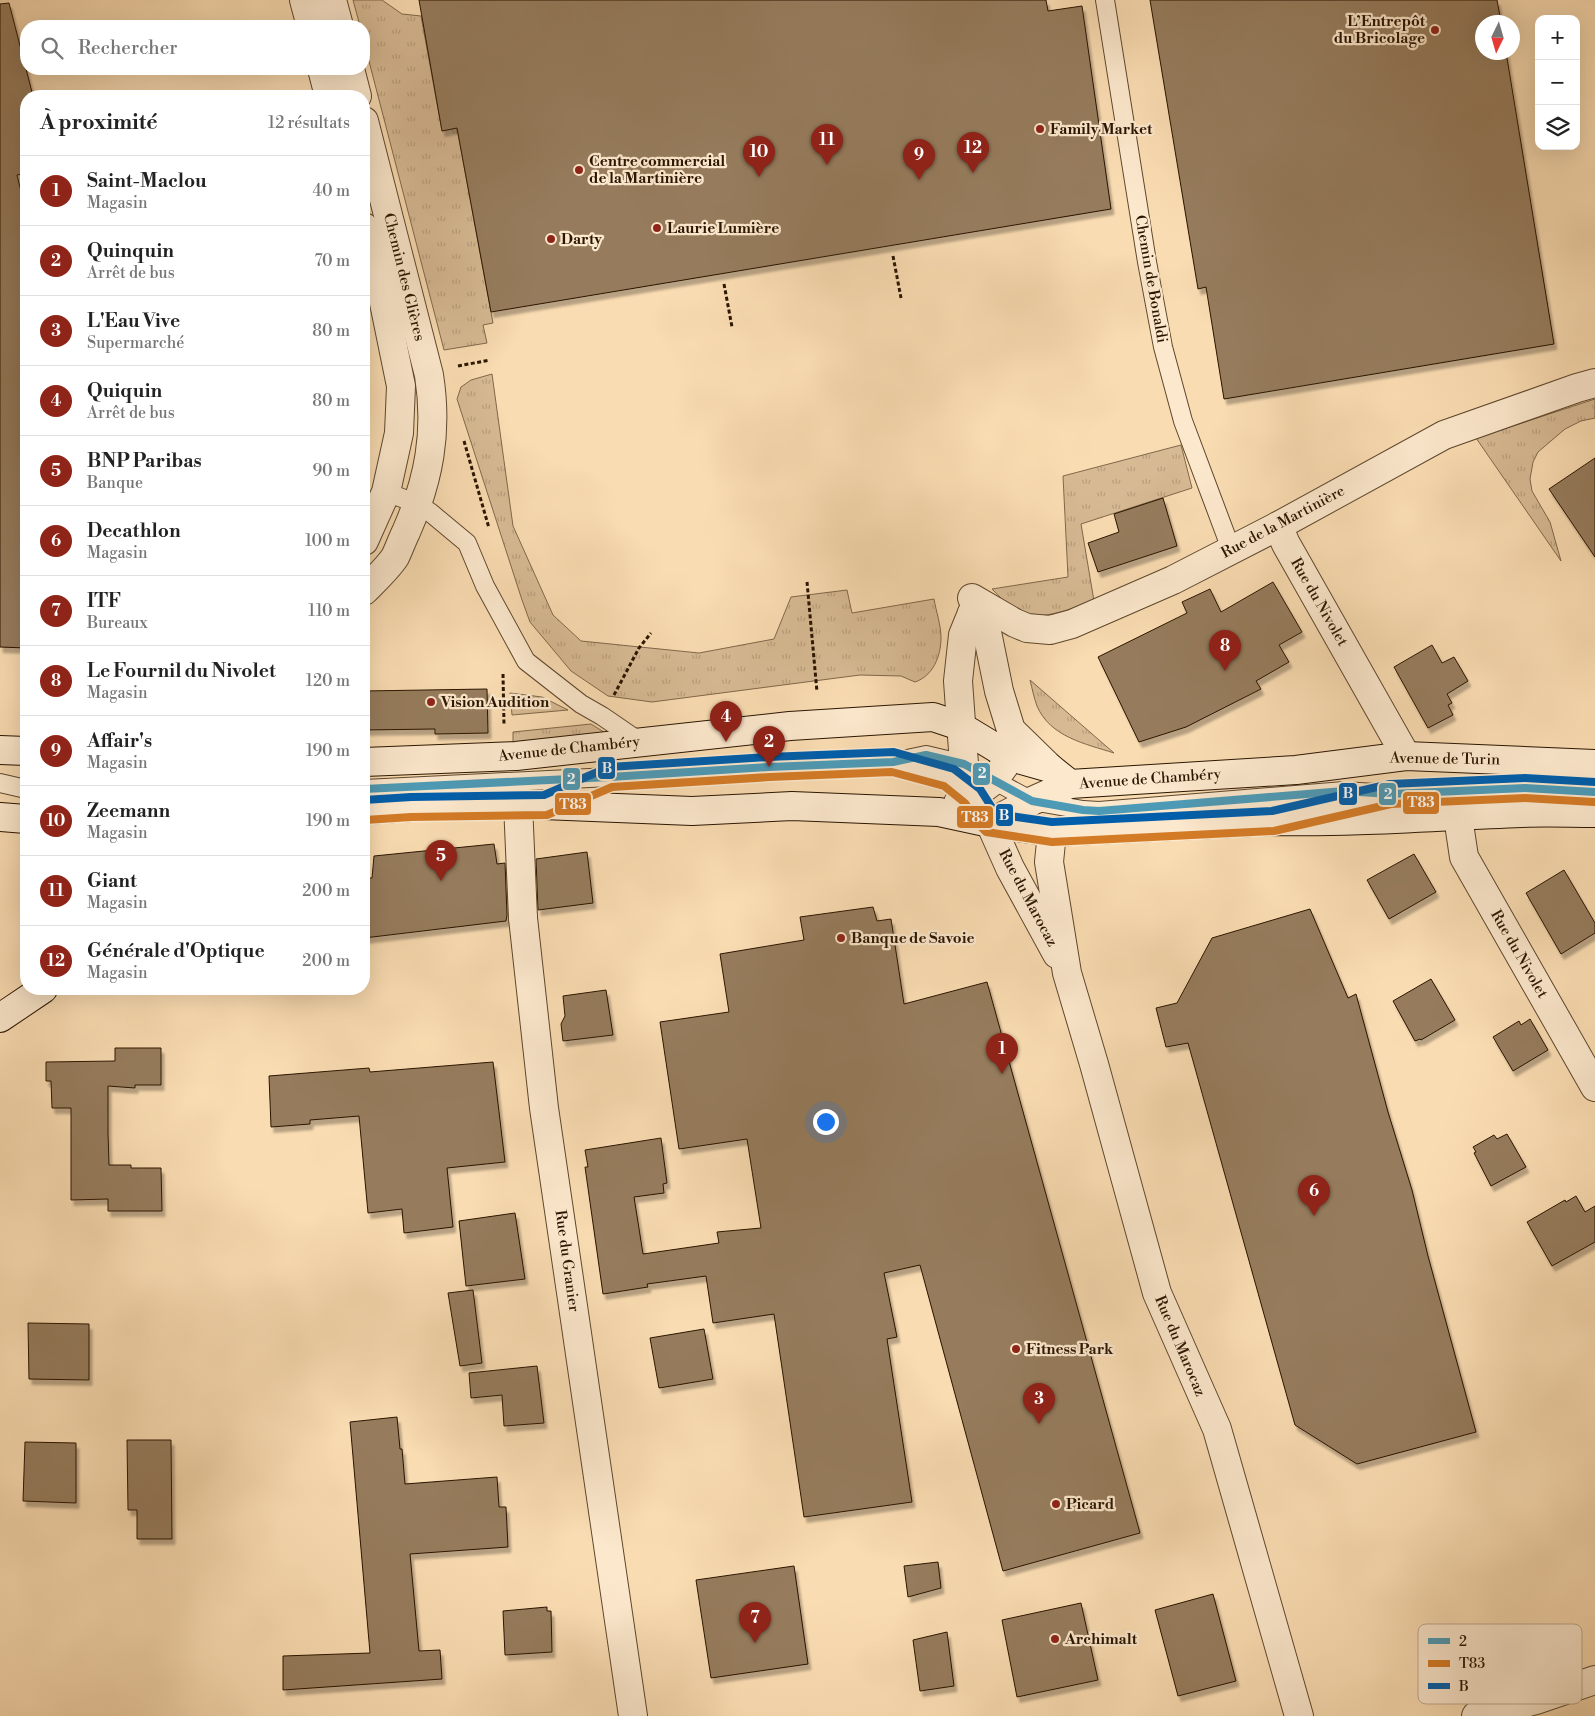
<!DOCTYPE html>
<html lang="fr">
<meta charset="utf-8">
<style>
:root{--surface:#fff;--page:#f6f6f6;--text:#222;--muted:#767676;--line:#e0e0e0;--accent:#8f2418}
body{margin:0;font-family:"Libre Bodoni",serif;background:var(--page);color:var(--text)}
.controls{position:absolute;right:15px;top:15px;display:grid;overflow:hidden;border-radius:10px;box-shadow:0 5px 20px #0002}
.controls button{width:45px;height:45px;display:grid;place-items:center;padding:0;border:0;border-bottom:1px solid var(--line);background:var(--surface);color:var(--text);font:25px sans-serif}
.compass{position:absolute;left:1475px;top:15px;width:45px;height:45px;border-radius:50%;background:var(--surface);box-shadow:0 5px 20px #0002;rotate:185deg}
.you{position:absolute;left:825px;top:1121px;width:18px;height:18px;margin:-12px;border:4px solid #fff;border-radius:50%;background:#1a73e8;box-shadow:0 0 0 8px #1a73e833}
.badge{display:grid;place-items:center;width:32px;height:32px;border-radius:50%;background:var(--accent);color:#fff;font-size:16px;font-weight:700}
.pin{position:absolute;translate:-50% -41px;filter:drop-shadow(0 1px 2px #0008)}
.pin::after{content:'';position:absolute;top:26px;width:18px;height:15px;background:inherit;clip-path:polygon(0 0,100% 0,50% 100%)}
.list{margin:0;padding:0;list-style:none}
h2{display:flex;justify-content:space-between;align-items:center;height:65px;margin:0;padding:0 20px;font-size:21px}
h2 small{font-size:16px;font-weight:400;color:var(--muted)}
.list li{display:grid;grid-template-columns:32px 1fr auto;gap:15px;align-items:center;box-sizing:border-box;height:70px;padding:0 20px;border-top:1px solid var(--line)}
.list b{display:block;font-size:19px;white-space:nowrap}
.list p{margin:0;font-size:16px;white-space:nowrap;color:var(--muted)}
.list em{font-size:16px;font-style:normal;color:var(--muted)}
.icon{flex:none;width:28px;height:28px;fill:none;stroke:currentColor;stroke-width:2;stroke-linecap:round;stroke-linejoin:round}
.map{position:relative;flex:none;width:1595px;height:1716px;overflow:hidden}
.search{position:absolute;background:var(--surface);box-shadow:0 5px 20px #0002;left:20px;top:20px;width:350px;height:55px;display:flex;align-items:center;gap:12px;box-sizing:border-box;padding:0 18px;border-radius:20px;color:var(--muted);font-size:19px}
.panel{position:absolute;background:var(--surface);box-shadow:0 5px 20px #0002;left:20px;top:90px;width:350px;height:905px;border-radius:20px}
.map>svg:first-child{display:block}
.grass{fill:url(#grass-tufts);stroke:#80684a}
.building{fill:#967c5d;stroke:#2a1500;filter:url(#shadow)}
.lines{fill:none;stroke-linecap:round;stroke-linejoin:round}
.service-casing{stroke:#5e472c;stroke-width:20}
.minor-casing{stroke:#5e472c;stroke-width:30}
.tertiary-casing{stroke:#5e472c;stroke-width:30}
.secondary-casing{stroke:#2a1500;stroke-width:30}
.path{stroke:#2a1500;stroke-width:3;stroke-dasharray:4 2.5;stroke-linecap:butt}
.service{stroke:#fce8cd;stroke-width:18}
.minor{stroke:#fce8cd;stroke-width:28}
.tertiary{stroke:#fce8cd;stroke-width:28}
.secondary{stroke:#fce8cd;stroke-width:28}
.bus-1-casing{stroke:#fce8cd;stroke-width:11}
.bus-2-casing{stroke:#fce8cd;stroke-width:11}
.bus-3-casing{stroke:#fce8cd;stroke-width:11}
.bus-1{stroke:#4d9ab6;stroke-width:8}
.bus-2{stroke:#d47b26;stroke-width:8}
.bus-3{stroke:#005eab;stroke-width:8}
.poi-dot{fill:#8f2418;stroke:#fce8cd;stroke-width:2}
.labels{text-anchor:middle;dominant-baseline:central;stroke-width:4.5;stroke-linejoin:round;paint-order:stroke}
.poi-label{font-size:15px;font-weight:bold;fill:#2a1500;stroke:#fce8cd;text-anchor:start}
.street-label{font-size:15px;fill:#2a1500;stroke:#fce8cd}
.key{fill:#fce8cd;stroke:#bda990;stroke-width:1}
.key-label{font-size:14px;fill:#2a1500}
.line-badge{stroke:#fce8cd;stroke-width:2}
.badge-label{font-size:14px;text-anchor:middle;font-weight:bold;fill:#fff}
</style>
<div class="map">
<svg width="1595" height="1716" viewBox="0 0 1595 1716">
<defs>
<pattern id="grass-tufts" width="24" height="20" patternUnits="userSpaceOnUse" patternTransform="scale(1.25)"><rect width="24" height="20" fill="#d7ba94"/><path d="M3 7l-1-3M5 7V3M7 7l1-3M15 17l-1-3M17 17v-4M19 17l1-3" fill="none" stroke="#b99f7e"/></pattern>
<filter id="shadow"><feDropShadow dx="3" dy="5.5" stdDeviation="1" flood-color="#0004"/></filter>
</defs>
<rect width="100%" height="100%" fill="#fadcb2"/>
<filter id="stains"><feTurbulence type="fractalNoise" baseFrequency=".004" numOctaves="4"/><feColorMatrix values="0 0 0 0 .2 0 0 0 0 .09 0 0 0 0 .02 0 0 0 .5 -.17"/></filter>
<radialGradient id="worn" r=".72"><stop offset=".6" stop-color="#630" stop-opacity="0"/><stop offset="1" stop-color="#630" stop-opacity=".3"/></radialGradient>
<g class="grass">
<polygon points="353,0 382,0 402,14 421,16 442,131 457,128 493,323 483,325 487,343 444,350 364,42 364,26 360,26"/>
<path d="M492 374 513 526 553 615 581 641 699 653 774 639 791 597 847 590 852 613 934 599C936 611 941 625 941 638 941 656 933 676 915 682L901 676 860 675 652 702 608 696 571 671 530 622 522 600 457 399 461 387 471 380Z"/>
<polygon points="1595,399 1595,418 1581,421 1565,429 1538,452 1533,462 1530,479 1532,491 1550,522 1561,561 1476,438"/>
<path d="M1181 445 1192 488 1081 524 1094 601C1073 608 1035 624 1015 611 1007 605 999 596 992 589L1068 577 1063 476Z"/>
<path d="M1030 680 1114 753C1086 744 1050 737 1037 706 1034 698 1032 688 1030 680Z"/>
<polygon points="510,693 542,697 568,710 512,715"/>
<polygon points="591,724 607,734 513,744 513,732"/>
</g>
<g class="building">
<polygon points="419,0 1046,0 1048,11 1082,6 1111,209 491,312 457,128 442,131"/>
<polygon points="1150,0 1497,0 1501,22 1482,22 1482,52 1506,52 1554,344 1224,399 1206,287 1198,289"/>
<polygon points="9,3 33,96 26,96 26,173 17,175 26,212 26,648 0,647 0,4"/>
<polygon points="1595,458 1595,557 1549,489"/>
<polygon points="1163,498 1177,546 1098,572 1088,543 1119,532 1114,514"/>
<polygon points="1273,582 1302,632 1279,645 1289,662 1256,681 1261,689 1186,727 1139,742 1098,657 1187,613 1182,602 1210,589 1221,612"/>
<polygon points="1432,645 1442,663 1454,657 1468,681 1447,694 1452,703 1448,705 1453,715 1428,728 1394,667"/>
<polygon points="487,689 488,733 435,734 435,729 364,730 364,691"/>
<polygon points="494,844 497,864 505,863 507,915 506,921 364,938 364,878 372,878 374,856"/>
<polygon points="587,852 593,903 538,910 536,859"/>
<polygon points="1414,854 1436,892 1389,919 1367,880"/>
<polygon points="1564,870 1595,923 1595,933 1561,954 1526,893"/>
<polygon points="873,907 877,921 891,919 904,1004 987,982 1140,1533 1003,1571 920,1265 884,1273 897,1337 887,1339 912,1502 804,1517 774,1314 713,1323 706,1276 647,1284 648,1287 603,1294 585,1167 588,1167 585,1150 661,1138 667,1183 663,1184 664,1193 634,1197 643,1254 719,1243 717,1232 761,1228 747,1139 679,1149 660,1022 729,1012 720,954 804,940 800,917"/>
<polygon points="1310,909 1348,998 1356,994 1388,1112 1412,1190 1428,1256 1476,1432 1357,1464 1295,1425 1188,1043 1166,1047 1156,1008 1177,1003 1212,938"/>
<polygon points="1431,979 1455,1020 1421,1040 1420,1039 1415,1041 1393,1001"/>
<polygon points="606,990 613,1035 563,1041 561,1024 565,1016 563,996"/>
<polygon points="1530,1019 1548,1050 1513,1071 1493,1037 1519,1021 1521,1025"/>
<polygon points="115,1048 161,1048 161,1085 135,1085 135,1088 108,1086 108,1133 109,1165 131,1165 131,1168 161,1168 162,1211 108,1211 108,1199 71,1200 71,1108 52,1108 51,1081 46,1081 46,1062 115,1061"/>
<polygon points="493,1062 505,1162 447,1168 453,1227 404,1233 402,1209 368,1213 359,1116 310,1120 310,1124 271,1127 269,1076 369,1068 370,1072"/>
<polygon points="1507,1134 1526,1167 1491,1186 1474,1153 1476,1152 1473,1147 1494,1135 1497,1139"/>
<polygon points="1576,1196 1585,1212 1595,1206 1595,1242 1552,1266 1527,1222 1565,1200 1566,1202"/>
<polygon points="515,1213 525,1279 466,1286 459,1221"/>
<polygon points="473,1290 482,1363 460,1366 448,1293"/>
<polygon points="28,1323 89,1324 89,1380 29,1379"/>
<polygon points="704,1329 713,1379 659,1388 650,1338"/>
<polygon points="537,1366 544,1423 504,1426 502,1395 471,1398 469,1373"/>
<polygon points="397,1417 400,1449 402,1449 405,1484 497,1477 499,1507 506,1507 508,1547 410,1554 419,1651 440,1650 442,1679 283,1690 283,1656 370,1653 350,1422"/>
<polygon points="127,1440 171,1440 172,1539 137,1539 137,1510 128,1510"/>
<polygon points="25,1442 76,1443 76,1503 23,1501"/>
<polygon points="938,1562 941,1588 908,1597 904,1566"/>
<polygon points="794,1566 808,1664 711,1678 696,1580"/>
<polygon points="1213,1594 1236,1681 1178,1696 1155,1610"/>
<polygon points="1081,1603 1098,1680 1017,1697 1002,1620"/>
<polygon points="547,1607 547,1611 551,1611 552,1652 505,1655 503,1611"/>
<polygon points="947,1632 954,1686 920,1691 913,1640"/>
</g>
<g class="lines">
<g class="service-casing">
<g id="service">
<polyline points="1105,0 1147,262 1163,347 1183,421 1231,549"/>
<polyline points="386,492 418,504 431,513 467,543 485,586 526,661 581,704 602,716 640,742"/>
<polyline points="896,763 949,777 972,795"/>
<polyline points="0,783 26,789"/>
<polyline points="364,789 610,777 769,767 893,762 926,755 964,764 1032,801 1083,810 1099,811 1344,791 1390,794 1525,788 1595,792"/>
<polyline points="1310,812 1370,798"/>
</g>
</g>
<g class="minor-casing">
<g id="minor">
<polyline points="304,0 311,26"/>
<polyline points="332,0 339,26"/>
<polyline points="322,69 329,96"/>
<polyline points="350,69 357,96"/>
<path d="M364 121 429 375C438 432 429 480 406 532 402 540 399 549 395 557 387 569 374 581 364 591"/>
<polyline points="364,227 383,298 401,386 399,433 386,492 364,541"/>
<polyline points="1278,526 1286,544 1406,756"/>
<polyline points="972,598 1015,623 1027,628 1050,630 1072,624 1173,580 1278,526 1444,435 1577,388 1595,383"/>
<polyline points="972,613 963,635 958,681 964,764 973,796 990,823 1010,868 1057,954"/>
<polyline points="972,613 987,632 999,691 1011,730 1050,768"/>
<polyline points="958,803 973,796 993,781 1011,757 1011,734"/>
<polyline points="518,804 523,918"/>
<polyline points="1458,817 1464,857 1595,1087"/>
<polyline points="990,823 1032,801 1070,784"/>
<polyline points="1052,832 1049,862 1067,973 1094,1064 1157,1293 1217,1429 1299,1716"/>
<polyline points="1476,1716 1536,1700 1595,1680"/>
</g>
</g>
<g class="tertiary-casing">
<polyline id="tertiary" points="523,918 544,1108 633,1716"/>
</g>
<g class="secondary-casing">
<g id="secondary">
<polyline points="0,750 26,751"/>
<polyline points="364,762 516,756 790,726 933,717 960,726 1011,757 1050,768 1070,784 1296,770 1406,756 1595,764"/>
<path d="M364 810 411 807 518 804 692 811 792 806 939 812 990 823 1052 832 1273 821C1356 823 1439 816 1522 813 1546 812 1571 813 1595 813"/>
<polyline points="0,817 26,819"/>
<polyline points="0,1018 43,989"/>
</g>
</g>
<g class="path">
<polyline points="893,256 901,298"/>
<polyline points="724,284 732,327"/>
<polyline points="458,366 490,360"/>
<polyline points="464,441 489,528"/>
<polyline points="807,582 817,692"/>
<polyline points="503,674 504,725"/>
<polyline points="614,695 639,648 651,633"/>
</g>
<use href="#service" class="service"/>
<use href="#minor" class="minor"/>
<use href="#tertiary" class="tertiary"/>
<use href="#secondary" class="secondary"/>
<g class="bus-1-casing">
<polyline id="bus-1" points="364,789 610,777 769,767 893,762 926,755 964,764 1032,801 1083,810 1099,811 1344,791 1390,794 1525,788 1595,792"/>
</g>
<g class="bus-2-casing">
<polyline id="bus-2" points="365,820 411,817 547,815 612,787 770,777 892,772 944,786 965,803 982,828 986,832 1052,842 1274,831 1391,804 1525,798 1594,802"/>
</g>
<g class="bus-3-casing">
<polyline id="bus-3" points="364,800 411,797 544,795 609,767 768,757 894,752 954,769 980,789 996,814 1052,822 1272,811 1390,784 1525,778 1595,782"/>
</g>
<use href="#bus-1" class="bus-1"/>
<use href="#bus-2" class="bus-2"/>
<use href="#bus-3" class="bus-3"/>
</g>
<g class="poi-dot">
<circle cx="1435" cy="30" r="5"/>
<circle cx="1040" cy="129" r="5"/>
<circle cx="579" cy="170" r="5"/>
<circle cx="657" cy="228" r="5"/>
<circle cx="551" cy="239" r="5"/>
<circle cx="431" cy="702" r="5"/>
<circle cx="841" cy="938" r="5"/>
<circle cx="1016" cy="1349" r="5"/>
<circle cx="1056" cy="1504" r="5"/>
<circle cx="1055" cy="1639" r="5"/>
</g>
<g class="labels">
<g class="poi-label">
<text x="1425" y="21" text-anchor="end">L’Entrepôt<tspan x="1425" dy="17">du Bricolage</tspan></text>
<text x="1050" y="129">Family Market</text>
<text x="589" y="161">Centre commercial<tspan x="589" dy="17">de la Martinière</tspan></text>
<text x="667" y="228">Laurie Lumière</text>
<text x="561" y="239">Darty</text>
<text x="441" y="702">Vision Audition</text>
<text x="851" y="938">Banque de Savoie</text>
<text x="1026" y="1349">Fitness Park</text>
<text x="1066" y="1504">Picard</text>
<text x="1065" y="1639">Archimalt</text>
</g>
<g class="street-label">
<text transform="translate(404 277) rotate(76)">Chemin des Glières</text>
<text transform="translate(1151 279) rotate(80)">Chemin de Bonaldi</text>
<text transform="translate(1283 522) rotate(-28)">Rue de la Martinière</text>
<text transform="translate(1319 602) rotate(60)">Rue du Nivolet</text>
<text transform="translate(569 749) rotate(-6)">Avenue de Chambéry</text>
<text transform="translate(1445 759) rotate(1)">Avenue de Turin</text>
<text transform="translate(1150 779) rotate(-4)">Avenue de Chambéry</text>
<text transform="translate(1028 898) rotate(62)">Rue du Marocaz</text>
<text transform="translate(1519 954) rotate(60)">Rue du Nivolet</text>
<text transform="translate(567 1261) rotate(82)">Rue du Granier</text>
<text transform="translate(1180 1346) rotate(67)">Rue du Marocaz</text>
</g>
</g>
<rect x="1418" y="1624" width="164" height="80" rx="8" class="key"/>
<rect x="1428" y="1638" width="22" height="6" fill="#4d9ab6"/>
<rect x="1428" y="1660" width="22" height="7" fill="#d47b26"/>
<rect x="1428" y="1683" width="22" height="6" fill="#005eab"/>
<g class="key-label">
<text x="1459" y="1646">2</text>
<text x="1459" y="1668">T83</text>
<text x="1459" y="1691">B</text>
</g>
<g class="line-badge">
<rect x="597" y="756" width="19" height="24" rx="5" fill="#005eab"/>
<rect x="972" y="762" width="19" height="24" rx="5" fill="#4d9ab6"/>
<rect x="562" y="767" width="19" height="24" rx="5" fill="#4d9ab6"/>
<rect x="1338" y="782" width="20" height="24" rx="5" fill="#005eab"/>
<rect x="1378" y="782" width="19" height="24" rx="5" fill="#4d9ab6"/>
<rect x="1402" y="791" width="38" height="24" rx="5" fill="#d47b26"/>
<rect x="554" y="792" width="38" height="24" rx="5" fill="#d47b26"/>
<rect x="995" y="803" width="19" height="24" rx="5" fill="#005eab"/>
<rect x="956" y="805" width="38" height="24" rx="5" fill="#d47b26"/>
</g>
<g class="badge-label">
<text x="607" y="773">B</text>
<text x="982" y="778">2</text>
<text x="571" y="784">2</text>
<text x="1348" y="798">B</text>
<text x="1388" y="799">2</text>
<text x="1421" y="807">T83</text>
<text x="573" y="809">T83</text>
<text x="1004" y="820">B</text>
<text x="975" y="822">T83</text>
</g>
<rect width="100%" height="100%" filter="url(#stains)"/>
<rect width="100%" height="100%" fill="url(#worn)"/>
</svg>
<div class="controls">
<button>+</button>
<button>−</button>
<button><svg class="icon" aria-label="layers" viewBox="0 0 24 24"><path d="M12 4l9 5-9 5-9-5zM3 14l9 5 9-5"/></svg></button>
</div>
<svg class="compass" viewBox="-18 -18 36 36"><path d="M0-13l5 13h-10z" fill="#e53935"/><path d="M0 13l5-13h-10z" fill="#767676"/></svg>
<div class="you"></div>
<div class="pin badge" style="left:1002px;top:1074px">1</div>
<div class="pin badge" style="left:769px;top:767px">2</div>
<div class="pin badge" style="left:1039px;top:1424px">3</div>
<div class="pin badge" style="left:726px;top:742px">4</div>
<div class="pin badge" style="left:441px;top:881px">5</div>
<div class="pin badge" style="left:1314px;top:1216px">6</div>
<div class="pin badge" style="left:755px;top:1643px">7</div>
<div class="pin badge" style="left:1225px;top:671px">8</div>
<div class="pin badge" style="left:919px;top:180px">9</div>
<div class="pin badge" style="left:759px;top:177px">10</div>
<div class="pin badge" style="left:827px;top:165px">11</div>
<div class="pin badge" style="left:973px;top:173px">12</div>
<div class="search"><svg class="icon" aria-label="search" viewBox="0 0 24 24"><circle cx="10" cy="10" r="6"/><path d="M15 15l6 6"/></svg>Rechercher</div>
<section class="panel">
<h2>À proximité<small>12 résultats</small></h2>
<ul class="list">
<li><span class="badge">1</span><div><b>Saint-Maclou</b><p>Magasin</p></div><em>40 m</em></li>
<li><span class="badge">2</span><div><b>Quinquin</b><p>Arrêt de bus</p></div><em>70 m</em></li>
<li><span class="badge">3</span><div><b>L'Eau Vive</b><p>Supermarché</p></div><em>80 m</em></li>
<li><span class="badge">4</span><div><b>Quiquin</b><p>Arrêt de bus</p></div><em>80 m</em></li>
<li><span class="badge">5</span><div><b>BNP Paribas</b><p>Banque</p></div><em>90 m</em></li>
<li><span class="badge">6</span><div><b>Decathlon</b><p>Magasin</p></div><em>100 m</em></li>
<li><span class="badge">7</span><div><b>ITF</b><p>Bureaux</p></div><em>110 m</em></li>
<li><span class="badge">8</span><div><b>Le Fournil du Nivolet</b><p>Magasin</p></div><em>120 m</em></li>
<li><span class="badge">9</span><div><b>Affair's</b><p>Magasin</p></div><em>190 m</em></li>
<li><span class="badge">10</span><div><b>Zeemann</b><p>Magasin</p></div><em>190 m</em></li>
<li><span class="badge">11</span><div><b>Giant</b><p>Magasin</p></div><em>200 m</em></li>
<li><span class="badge">12</span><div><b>Générale d'Optique</b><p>Magasin</p></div><em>200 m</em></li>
</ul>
</section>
</div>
